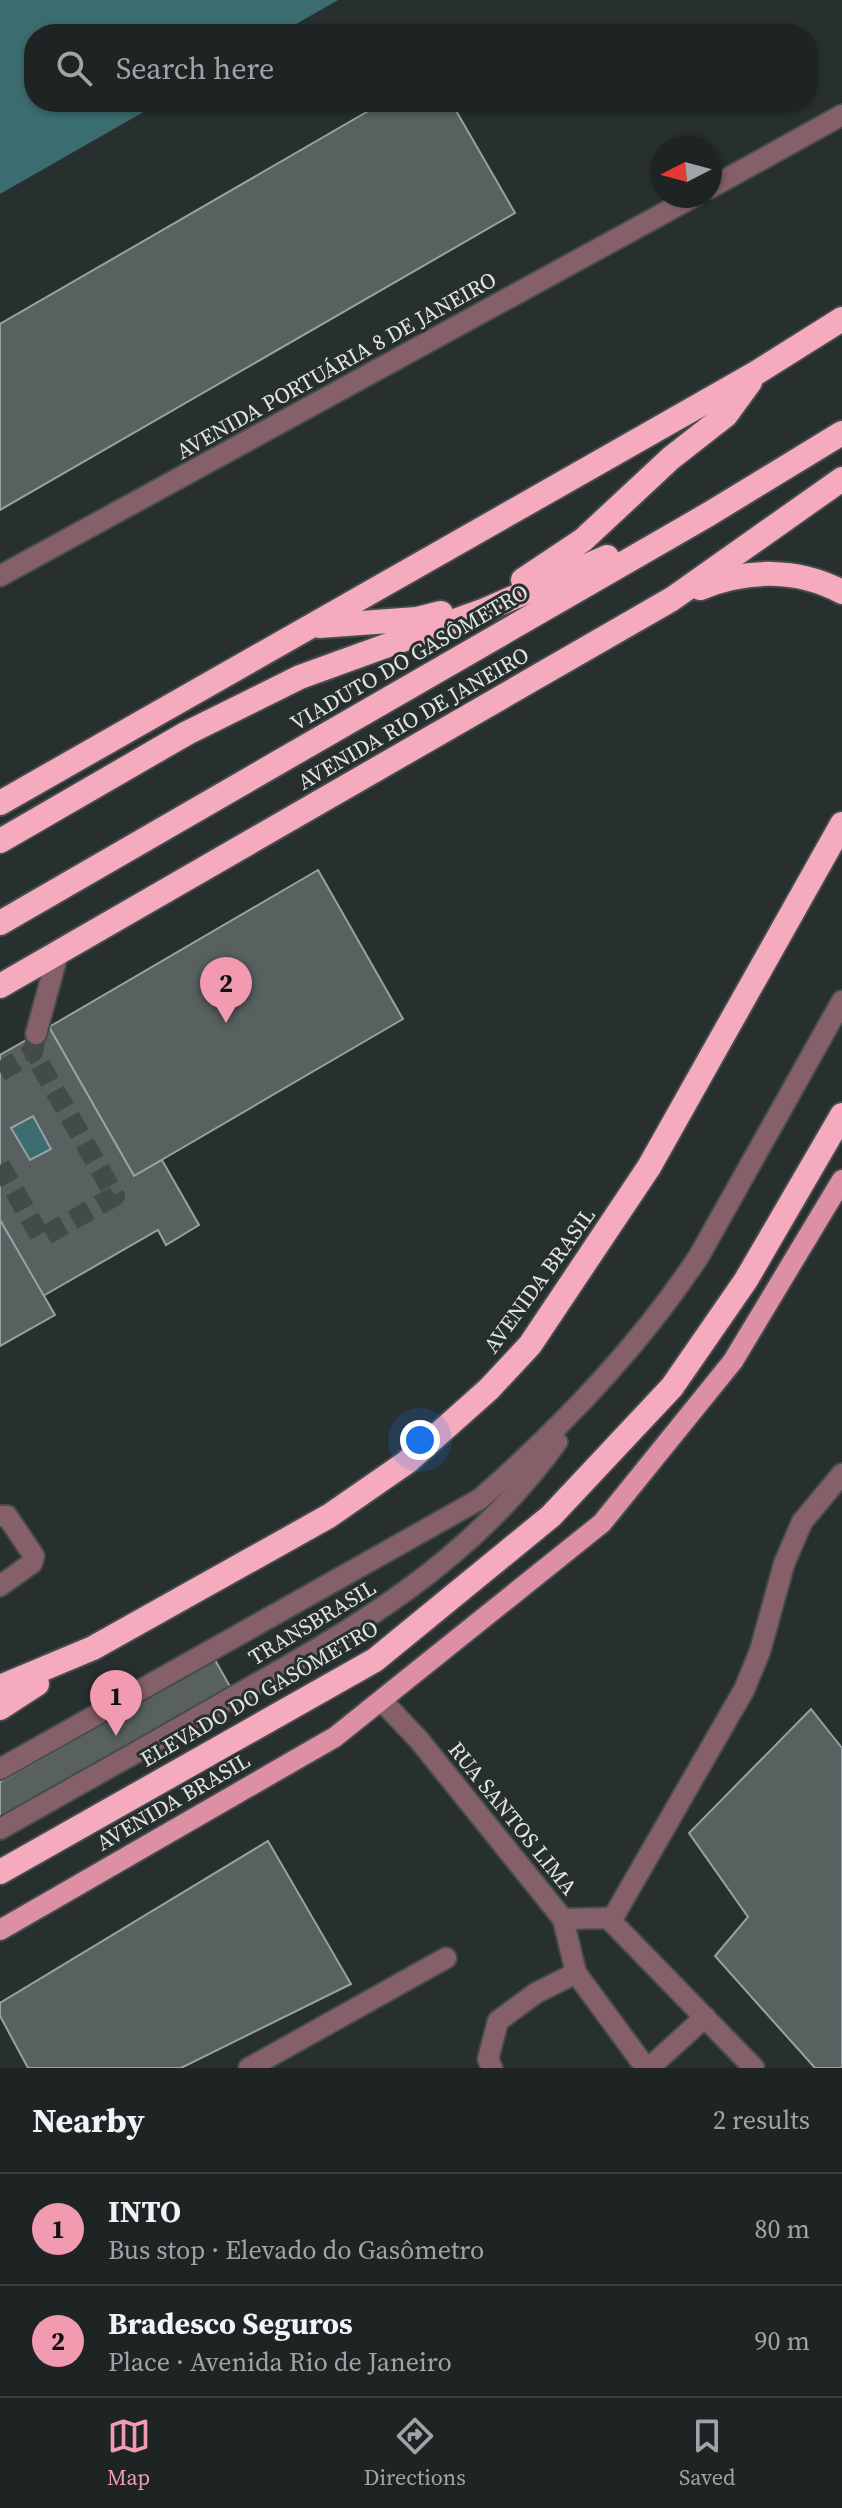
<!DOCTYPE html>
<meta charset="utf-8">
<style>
:root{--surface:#1e2323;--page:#2b2f30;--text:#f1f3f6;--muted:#a1a4a6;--line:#3c4041;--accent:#f19ab0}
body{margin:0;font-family:"Source Serif 4",serif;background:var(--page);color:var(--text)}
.compass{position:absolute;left:650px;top:136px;width:72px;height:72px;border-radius:50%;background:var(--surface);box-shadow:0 2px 6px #0004;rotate:264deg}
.you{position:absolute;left:420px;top:1440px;width:28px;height:28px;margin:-20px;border:6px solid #fff;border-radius:50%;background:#1a73e8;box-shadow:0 0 0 12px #1a73e833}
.badge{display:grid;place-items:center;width:52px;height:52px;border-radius:50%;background:var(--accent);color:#111;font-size:26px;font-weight:700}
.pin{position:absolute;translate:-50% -66px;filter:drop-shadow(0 2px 4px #0008)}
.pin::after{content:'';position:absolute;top:42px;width:28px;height:24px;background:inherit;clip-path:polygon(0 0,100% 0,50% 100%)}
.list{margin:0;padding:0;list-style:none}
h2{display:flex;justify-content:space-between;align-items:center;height:104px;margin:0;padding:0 32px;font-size:34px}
h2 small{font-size:26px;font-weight:400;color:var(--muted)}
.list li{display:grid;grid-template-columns:52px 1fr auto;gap:24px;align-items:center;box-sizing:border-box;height:112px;padding:0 32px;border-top:2px solid var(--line)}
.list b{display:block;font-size:30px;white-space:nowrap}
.list p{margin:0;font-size:26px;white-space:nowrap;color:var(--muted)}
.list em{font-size:26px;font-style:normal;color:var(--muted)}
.icon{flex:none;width:44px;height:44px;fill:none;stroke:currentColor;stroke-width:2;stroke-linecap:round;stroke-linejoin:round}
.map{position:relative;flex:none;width:842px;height:2068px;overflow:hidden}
.search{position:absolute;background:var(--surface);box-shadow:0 2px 6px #0004;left:24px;right:24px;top:24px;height:88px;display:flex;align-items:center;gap:20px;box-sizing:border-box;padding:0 28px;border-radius:32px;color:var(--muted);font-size:30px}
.sheet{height:328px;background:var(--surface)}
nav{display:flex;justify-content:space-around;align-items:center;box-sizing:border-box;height:112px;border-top:2px solid var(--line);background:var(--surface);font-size:22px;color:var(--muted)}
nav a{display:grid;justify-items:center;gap:4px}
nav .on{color:var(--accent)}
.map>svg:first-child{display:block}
.water{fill:#3b6c6f}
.building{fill:#586060;stroke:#98a1a1;stroke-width:2;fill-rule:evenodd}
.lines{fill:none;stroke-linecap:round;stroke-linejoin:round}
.minor-tunnel{stroke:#434a4a;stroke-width:20;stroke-dasharray:20 10;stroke-linecap:butt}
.minor-casing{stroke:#454c4c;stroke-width:24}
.major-casing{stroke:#454c4c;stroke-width:24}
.highway-casing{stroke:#454c4c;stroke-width:28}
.minor{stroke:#866069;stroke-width:20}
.major{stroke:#dd90a4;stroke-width:20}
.highway{stroke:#f5aabd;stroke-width:24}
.labels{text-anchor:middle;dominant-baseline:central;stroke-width:6;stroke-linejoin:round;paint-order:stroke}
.street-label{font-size:22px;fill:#dfe4e4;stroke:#282f2f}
</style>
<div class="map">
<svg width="842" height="2068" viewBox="0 0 842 2068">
<rect width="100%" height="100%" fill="#282f2f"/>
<g class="water">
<polygon points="0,0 338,0 279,34 34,34 34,102 161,102 0,194"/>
<polygon points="33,1116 51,1149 30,1160 11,1128"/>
</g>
<g class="building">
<polygon points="384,102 451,102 515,213 0,510 0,324"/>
<polygon points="318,870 403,1019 134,1176 49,1027"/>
<path d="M49 1027 134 1176 162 1160 199 1225 166 1245 158 1230 43 1296 0 1220V1055ZM33 1116 51 1149 30 1160 11 1128Z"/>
<polygon points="0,1220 55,1315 0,1346"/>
<polygon points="215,1660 232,1690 0,1821 0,1782"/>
<polygon points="811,1709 842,1748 842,2068 815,2068 715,1956 748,1917 689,1833"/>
<polygon points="268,1841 351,1984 181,2068 28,2068 0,2016 0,2003"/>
</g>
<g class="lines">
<g class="minor-tunnel">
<polyline points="0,1072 33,1052 35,1042"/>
<polyline points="0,1165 41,1238 115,1196 33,1052"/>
</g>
<g class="minor-casing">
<g id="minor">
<polyline points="710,188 842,115"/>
<polyline points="0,576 695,196"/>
<polyline points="36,1034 58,953"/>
<polyline points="0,1516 7,1516 34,1556 32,1563 0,1586"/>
<polyline points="383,1702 419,1740 563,1919 576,1973 646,2068"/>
<path d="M0 1769 480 1499C562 1427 639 1347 699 1256L842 1001"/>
<path d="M0 1829C75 1787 151 1744 226 1701 354 1629 469 1564 557 1442"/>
<polyline points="563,1919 608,1918 754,2068"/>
<polyline points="611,1921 744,1690 760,1651 784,1564 802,1522 842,1474"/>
<polyline points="249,2068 446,1958"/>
<polyline points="492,2068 488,2059 498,2021 536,1993 576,1973"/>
<polyline points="649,2068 705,2017"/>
</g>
</g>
<g class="major-casing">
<polyline id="major" points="0,1930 335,1737 602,1523 733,1361 842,1180"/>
</g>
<g class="highway-casing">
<g id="highway">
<polyline points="523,580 583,540 671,458 726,415 750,382"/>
<path d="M700 588C747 569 797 568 842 592"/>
<polyline points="319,626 417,619 441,613"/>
<polyline points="0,803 756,373 842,319"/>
<polyline points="0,841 187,733 300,677 485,610 607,557"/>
<polyline points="0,923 709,514 842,433"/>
<polyline points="0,986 672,599 842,479"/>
<polyline points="0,1687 93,1648 329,1516 407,1462 489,1389 530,1345 649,1167 842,824"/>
<polyline points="0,1708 37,1684"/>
<polyline points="0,1872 375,1660 551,1516 672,1387 746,1280 842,1115"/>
</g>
</g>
<use href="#minor" class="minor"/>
<use href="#major" class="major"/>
<use href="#highway" class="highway"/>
</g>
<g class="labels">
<g class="street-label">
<text transform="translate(336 365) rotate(-29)">AVENIDA PORTUÁRIA 8 DE JANEIRO</text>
<text transform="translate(409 657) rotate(-30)">VIADUTO DO GASÔMETRO</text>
<text transform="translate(413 718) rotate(-30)">AVENIDA RIO DE JANEIRO</text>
<text transform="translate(539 1280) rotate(-54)">AVENIDA BRASIL</text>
<text transform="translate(312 1622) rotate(-31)">TRANSBRASIL</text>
<text transform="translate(259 1693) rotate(-30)">ELEVADO DO GASÔMETRO</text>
<text transform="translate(173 1801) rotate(-30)">AVENIDA BRASIL</text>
<text transform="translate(513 1818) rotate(51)">RUA SANTOS LIMA</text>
</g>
</g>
</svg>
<svg class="compass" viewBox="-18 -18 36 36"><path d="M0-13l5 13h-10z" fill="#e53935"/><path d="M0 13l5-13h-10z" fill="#a1a4a6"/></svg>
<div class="you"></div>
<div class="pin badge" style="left:116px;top:1736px">1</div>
<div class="pin badge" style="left:226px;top:1023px">2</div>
<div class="search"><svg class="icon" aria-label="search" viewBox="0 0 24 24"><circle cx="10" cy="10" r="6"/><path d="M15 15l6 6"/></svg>Search here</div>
</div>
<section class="sheet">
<h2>Nearby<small>2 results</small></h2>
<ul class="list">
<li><span class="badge">1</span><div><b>INTO</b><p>Bus stop · Elevado do Gasômetro</p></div><em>80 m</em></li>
<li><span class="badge">2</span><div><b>Bradesco Seguros</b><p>Place · Avenida Rio de Janeiro</p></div><em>90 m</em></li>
</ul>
</section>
<nav>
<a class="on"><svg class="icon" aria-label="map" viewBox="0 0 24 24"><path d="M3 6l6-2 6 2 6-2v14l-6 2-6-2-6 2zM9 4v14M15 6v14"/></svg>Map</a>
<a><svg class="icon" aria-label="directions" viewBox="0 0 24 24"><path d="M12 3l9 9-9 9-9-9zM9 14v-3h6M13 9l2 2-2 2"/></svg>Directions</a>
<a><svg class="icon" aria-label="saved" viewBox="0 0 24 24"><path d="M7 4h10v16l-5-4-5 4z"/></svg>Saved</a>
</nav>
